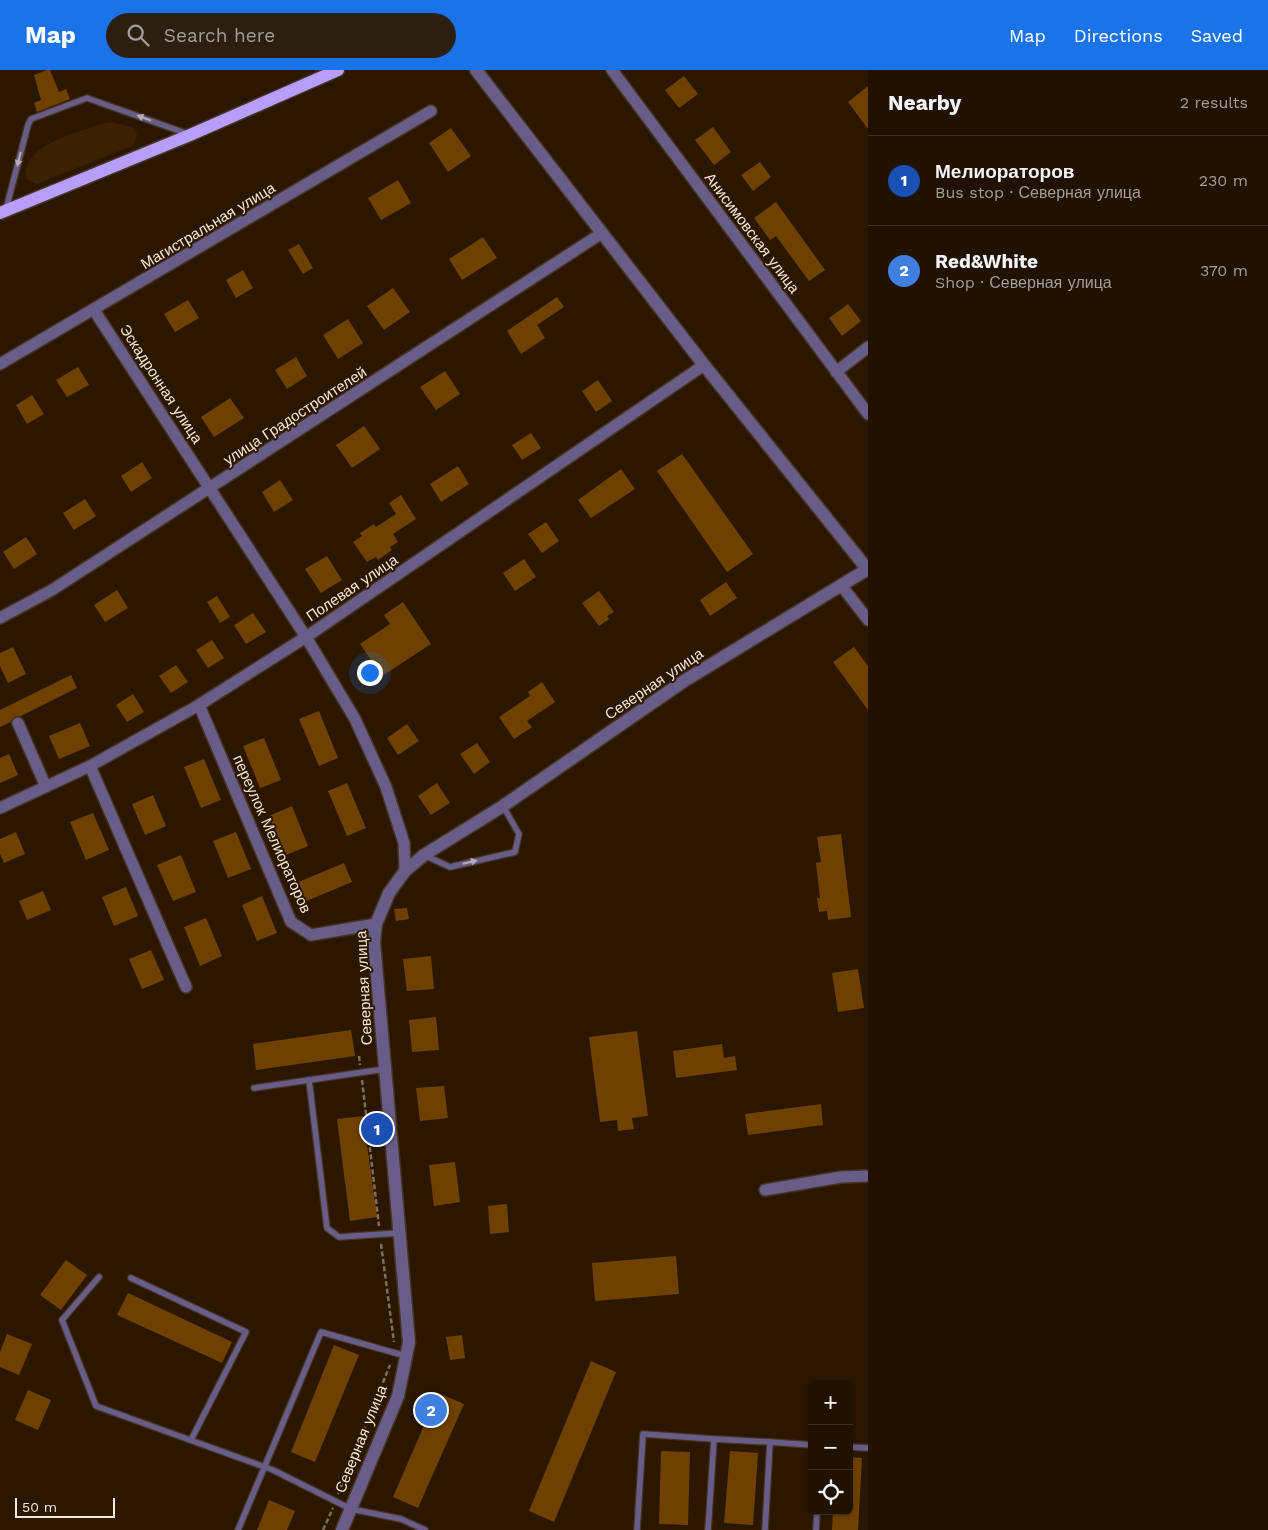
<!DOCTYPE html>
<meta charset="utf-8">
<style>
:root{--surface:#201100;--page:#2d1f0f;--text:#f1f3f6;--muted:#a29d99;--line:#3d3122;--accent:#1a73e8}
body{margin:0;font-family:"Work Sans",sans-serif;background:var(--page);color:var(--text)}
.controls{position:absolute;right:15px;bottom:15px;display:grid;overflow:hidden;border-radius:8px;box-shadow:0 1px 4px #0004}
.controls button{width:45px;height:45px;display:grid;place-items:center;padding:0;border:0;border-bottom:1px solid var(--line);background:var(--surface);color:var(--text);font:25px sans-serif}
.scale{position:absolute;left:15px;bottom:12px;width:100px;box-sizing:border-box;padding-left:5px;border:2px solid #f5e7d9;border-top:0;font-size:14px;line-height:18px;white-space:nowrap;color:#f5e7d9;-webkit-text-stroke:4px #2b1700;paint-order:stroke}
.you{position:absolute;left:369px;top:602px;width:18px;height:18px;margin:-12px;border:4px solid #fff;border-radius:50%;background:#1a73e8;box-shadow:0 0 0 8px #1a73e833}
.badge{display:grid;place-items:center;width:32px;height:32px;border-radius:50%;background:var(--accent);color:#fff;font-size:16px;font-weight:700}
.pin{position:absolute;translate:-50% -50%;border:2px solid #fff;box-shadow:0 1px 5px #0006}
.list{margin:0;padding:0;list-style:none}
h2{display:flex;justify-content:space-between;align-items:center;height:65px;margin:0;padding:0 20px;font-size:21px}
h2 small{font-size:16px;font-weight:400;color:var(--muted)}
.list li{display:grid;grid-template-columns:32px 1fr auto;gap:15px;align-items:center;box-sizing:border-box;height:90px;padding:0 20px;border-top:1px solid var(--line)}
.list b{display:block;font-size:19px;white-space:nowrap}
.list p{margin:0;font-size:16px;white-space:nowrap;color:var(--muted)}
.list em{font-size:16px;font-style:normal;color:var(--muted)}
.icon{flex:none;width:28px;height:28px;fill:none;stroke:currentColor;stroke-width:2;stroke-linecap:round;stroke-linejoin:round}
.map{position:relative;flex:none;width:868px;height:1460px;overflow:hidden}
header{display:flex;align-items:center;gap:30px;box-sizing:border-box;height:70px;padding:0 25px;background:var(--accent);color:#fff}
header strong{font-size:24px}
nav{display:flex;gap:28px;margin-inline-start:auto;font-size:18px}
.search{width:350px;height:45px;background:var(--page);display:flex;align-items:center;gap:12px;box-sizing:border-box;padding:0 18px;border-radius:28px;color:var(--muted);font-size:19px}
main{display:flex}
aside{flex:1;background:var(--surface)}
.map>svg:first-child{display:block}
.green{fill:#3c2100}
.building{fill:#6f4100}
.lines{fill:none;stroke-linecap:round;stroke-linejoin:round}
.service-casing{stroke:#47341e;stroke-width:8}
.minor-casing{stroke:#47341e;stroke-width:14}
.tertiary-casing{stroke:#47341e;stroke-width:15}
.primary-casing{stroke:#47341e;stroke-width:15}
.path{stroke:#7f6d5a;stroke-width:2.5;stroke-dasharray:5 2.5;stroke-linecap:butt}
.service{stroke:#685d89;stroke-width:5.5}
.minor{stroke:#685d89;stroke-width:11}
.tertiary{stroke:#685d89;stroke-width:12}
.primary{stroke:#b79efa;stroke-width:12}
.oneway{fill:#b6a9b5}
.labels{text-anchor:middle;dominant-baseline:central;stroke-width:4;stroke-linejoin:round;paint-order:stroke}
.street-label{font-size:15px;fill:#f5e7d9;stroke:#2b1700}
</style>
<header>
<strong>Map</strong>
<div class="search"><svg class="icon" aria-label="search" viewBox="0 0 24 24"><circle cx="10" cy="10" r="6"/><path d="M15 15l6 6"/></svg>Search here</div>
<nav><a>Map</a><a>Directions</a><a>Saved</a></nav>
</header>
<main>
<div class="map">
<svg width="868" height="1460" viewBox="0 0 868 1460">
<rect width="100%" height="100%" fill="#2b1700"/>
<path class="green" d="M112 52 134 58 137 63 134 75 37 114 26 109C21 74 78 63 104 53Z"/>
<g class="building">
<polygon points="47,0 50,0 59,22 66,19 70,29 37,42 34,33 41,30 34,5"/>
<polygon points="684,6 698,24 679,38 665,20"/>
<polygon points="868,16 868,59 848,32"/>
<polygon points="713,57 731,82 714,95 695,70"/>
<polygon points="451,58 471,86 448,102 429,73"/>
<polygon points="760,92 771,107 753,121 741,105"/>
<polygon points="398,110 411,133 381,150 368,128"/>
<polygon points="776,132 825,200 809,211 776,166 770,170 754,148"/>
<polygon points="483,167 497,188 462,210 449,189"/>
<polygon points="299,174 313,198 303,204 288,180"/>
<polygon points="243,200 253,218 236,228 226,210"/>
<polygon points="393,218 410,242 384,260 367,236"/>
<polygon points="557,227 564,237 537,255 545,268 521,284 507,261"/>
<polygon points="188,230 199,248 175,262 164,244"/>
<polygon points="848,234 861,251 842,266 829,248"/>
<polygon points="348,249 363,273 338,289 323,265"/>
<polygon points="296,287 307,306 287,319 275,300"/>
<polygon points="78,297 89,315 67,327 56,310"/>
<polygon points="445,301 460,324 436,340 420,317"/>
<polygon points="598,310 612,331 596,342 582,321"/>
<polygon points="32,325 44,344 27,354 16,335"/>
<polygon points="230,328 244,348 214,367 201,347"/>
<polygon points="364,356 380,379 352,398 336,375"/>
<polygon points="531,363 541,378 522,390 512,375"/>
<polygon points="682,384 753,484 727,502 657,401"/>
<polygon points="142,392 152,408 131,422 121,406"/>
<polygon points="458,396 469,414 441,432 430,414"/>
<polygon points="621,399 635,419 591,448 578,430"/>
<polygon points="280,410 293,430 274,442 262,422"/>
<polygon points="401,425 416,449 393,464 398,472 390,477 392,480 378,490 376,487 367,492 353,472 362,466 360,463 374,454 376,457 396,444 389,433"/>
<polygon points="85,429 96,446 74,460 63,443"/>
<polygon points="546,452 559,471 542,483 528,464"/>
<polygon points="26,467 37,484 14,499 3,482"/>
<polygon points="327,486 342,510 321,523 305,499"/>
<polygon points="524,489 536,507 515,521 503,503"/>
<polygon points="726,512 737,528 710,546 700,530"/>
<polygon points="117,520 128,538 105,552 94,535"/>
<polygon points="599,521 614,542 607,546 609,549 599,556 582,533"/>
<polygon points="217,526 230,547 220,553 207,532"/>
<polygon points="403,532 431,574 382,606 360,574 390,554 384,545"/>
<polygon points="253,543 266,562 246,574 234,555"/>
<polygon points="212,570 224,588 208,598 196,580"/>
<polygon points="13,577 26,604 8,613 0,596 0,583"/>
<polygon points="854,577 868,596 868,640 833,592"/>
<polygon points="176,595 188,612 171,623 159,606"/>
<polygon points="71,605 77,618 21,646 15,646 11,652 0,657 0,640"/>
<polygon points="542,612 555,632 527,651 532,657 514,669 499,647 530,626 528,622"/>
<polygon points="133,624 144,642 127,652 116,635"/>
<polygon points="319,641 338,688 319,696 299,649"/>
<polygon points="80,653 90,676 59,689 49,666"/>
<polygon points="407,654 419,671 398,685 387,668"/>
<polygon points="264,668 281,710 260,718 243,676"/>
<polygon points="477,673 490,692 474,704 460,684"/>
<polygon points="9,684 18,705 0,713 0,688"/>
<polygon points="204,689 221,730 201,738 184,697"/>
<polygon points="347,713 366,758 347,766 328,721"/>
<polygon points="437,713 450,733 431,745 418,726"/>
<polygon points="153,725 166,756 145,765 132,734"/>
<polygon points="292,736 308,776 286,785 269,746"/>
<polygon points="93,743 109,780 86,790 70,752"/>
<polygon points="16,762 25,784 4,793 0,784 0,769"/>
<polygon points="236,762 251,799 228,808 213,771"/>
<polygon points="841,764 851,847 828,850 827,841 819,842 817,828 820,828 816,793 821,792 817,767"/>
<polygon points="181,785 196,822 173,831 157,795"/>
<polygon points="344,793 352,812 304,832 296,813"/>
<polygon points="126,817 138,846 114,856 102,827"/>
<polygon points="43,821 51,840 27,850 19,831"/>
<polygon points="262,826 277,863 257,871 242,835"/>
<polygon points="407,838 409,849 396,851 394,839"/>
<polygon points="206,848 222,886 200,896 184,857"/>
<polygon points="151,880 164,910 142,919 129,889"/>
<polygon points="431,886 434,919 407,921 403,889"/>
<polygon points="858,899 864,938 838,942 832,903"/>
<polygon points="436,947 439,980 412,982 409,950"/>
<polygon points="351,960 355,986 256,1000 253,974"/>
<polygon points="637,961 648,1046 632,1048 634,1059 618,1061 617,1050 600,1052 589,967"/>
<polygon points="722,974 724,988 735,986 737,1000 676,1008 673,981"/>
<polygon points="444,1016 448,1048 420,1051 416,1018"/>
<polygon points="821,1034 823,1055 748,1065 745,1044"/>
<polygon points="363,1046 377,1147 350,1151 337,1049"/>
<polygon points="455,1092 460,1132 434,1136 429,1095"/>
<polygon points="507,1134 509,1162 490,1164 488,1136"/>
<polygon points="676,1186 679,1224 595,1231 592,1193"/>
<polygon points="66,1190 87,1205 61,1240 40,1225"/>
<polygon points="128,1223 232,1272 222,1293 117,1245"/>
<polygon points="7,1264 32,1274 19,1305 0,1297 0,1282"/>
<polygon points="462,1265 465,1288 450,1290 446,1267"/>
<polygon points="334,1275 359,1285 315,1392 291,1382"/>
<polygon points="591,1291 616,1302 554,1452 529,1441"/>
<polygon points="28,1320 51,1330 38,1360 15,1350"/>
<polygon points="438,1323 464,1334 418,1438 393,1427"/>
<polygon points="661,1381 690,1382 688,1455 659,1454"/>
<polygon points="730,1381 758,1383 753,1455 724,1453"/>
<polygon points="849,1387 862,1388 858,1460 832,1460 833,1441 849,1441"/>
<polygon points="269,1430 295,1441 287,1460 257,1460"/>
</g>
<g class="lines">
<g class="service-casing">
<g id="service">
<polyline points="6,139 28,55 31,49 87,28 188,64"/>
<polyline points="424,785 450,797 515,782 519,764 503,736"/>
<polyline points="309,1010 327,1158 339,1167 399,1163"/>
<polyline points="254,1018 385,999"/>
<polyline points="99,1207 62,1250 96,1336 273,1400 351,1439 401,1449 425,1460"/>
<polyline points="131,1208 246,1262 191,1370"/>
<polyline points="849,1377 868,1378"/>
<polyline points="238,1460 321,1262 406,1286"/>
<polyline points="637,1460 643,1364 714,1369"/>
<polyline points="708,1460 714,1369 770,1372"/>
<polyline points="765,1460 770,1372 812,1375"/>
<polyline points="816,1460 817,1441"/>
</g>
</g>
<g class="minor-casing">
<g id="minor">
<polyline points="612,0 868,344"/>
<polyline points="94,240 306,567 355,649 386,717 404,773 405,801"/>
<polyline points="0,294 431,41"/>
<polyline points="836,302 868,277"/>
<polyline points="841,515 868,550"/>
<polyline points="0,548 52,520 602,163"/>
<polyline points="199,635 291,852 311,865 376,854"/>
<polyline points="18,653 46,717"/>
<polyline points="90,696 186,917"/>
<polyline points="0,738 90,696 199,635 306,567 704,295"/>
<polyline points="765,1120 841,1107 868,1106"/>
</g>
</g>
<g class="tertiary-casing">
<g id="tertiary">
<polyline points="476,0 704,295 868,500"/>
<polyline points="342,1460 398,1326 409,1272 374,872 376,854 389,823 405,801 424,785 503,736 684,611 868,499"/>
</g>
</g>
<g class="primary-casing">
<polyline id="primary" points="0,143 190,65 338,0"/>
</g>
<g class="path">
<polyline points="359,986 360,995"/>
<polyline points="362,1010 379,1156"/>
<polyline points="381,1174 394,1272"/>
<polyline points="338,1424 390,1295"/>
<polyline points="323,1460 333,1438"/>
</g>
<use href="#service" class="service"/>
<use href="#minor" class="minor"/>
<use href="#tertiary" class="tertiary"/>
<use href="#primary" class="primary"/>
</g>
<defs><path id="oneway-solid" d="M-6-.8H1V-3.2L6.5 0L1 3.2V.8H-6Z" transform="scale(1.25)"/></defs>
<g class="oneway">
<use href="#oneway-solid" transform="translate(144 48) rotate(-159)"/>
<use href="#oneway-solid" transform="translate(19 89) rotate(104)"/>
<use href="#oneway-solid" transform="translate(470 792) rotate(-13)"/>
</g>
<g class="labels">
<g class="street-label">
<text transform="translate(208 156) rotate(-31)">Магистральная улица</text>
<text transform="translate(752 163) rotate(53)">Анисимовская улица</text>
<text transform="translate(161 314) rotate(57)">Эскадронная улица</text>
<text transform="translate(295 346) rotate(-33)">улица Градостроителей</text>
<text transform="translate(352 518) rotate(-34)">Полевая улица</text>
<text transform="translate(654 614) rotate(-34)">Северная улица</text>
<text transform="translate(272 764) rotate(66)">переулок Мелиораторов</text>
<text transform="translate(364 918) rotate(-93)">Северная улица</text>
<text transform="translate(361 1369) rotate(-68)">Северная улица</text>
</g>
</g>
</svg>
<div class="controls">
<button>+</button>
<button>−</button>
<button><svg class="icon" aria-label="locate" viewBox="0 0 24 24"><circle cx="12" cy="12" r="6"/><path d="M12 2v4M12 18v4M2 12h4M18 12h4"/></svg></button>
</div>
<div class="scale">50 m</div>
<div class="you"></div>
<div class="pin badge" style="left:377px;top:1059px;background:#1a4fb4">1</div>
<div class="pin badge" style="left:431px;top:1340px;background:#3f7fe0">2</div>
</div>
<aside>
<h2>Nearby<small>2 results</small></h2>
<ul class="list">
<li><span class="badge" style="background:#1a4fb4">1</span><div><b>Мелиораторов</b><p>Bus stop · Северная улица</p></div><em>230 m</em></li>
<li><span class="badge" style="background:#3f7fe0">2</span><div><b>Red&amp;White</b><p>Shop · Северная улица</p></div><em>370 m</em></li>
</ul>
</aside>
</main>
